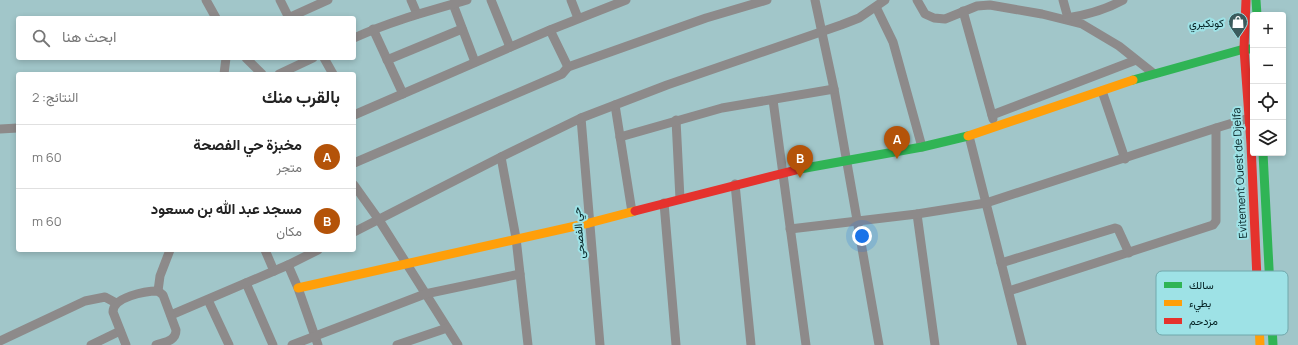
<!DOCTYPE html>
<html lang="ar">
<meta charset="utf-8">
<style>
:root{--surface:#fff;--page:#f6f6f6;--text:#222;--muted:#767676;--line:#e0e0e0;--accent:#b45309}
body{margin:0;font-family:Manrope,Vazirmatn,sans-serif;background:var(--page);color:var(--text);direction:rtl}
.controls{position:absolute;right:12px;top:12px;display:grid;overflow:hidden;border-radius:4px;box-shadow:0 2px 6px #0003}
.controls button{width:36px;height:36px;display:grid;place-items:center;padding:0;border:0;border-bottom:1px solid var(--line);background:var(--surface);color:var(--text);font:20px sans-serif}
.you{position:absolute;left:862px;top:236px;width:14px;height:14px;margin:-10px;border:3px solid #fff;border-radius:50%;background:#1a73e8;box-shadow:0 0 0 6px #1a73e833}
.badge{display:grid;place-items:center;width:26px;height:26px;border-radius:50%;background:var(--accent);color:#fff;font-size:13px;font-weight:700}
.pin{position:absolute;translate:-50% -33px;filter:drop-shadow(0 1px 2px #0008)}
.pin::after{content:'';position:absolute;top:21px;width:14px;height:12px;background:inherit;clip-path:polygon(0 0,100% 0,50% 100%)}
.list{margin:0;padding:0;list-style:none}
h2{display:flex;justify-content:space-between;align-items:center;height:52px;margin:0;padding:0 16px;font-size:17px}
h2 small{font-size:13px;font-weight:400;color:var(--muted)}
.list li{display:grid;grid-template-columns:26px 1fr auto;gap:12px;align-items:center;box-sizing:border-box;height:64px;padding:0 16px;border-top:1px solid var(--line)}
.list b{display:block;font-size:15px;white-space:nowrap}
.list p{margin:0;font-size:13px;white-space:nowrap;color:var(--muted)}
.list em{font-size:13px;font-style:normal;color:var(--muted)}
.icon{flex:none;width:22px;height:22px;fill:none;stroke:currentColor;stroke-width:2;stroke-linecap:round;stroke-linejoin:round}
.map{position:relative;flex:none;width:1298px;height:345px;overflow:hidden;direction:ltr}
.search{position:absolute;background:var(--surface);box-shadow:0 2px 6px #0003;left:16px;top:16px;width:340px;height:44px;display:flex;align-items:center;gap:10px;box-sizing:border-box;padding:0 14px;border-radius:4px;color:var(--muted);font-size:15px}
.panel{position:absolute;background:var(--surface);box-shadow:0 2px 6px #0003;left:16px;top:72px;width:340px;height:180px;border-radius:4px;direction:rtl}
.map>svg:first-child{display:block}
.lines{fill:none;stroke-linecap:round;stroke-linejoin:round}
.street{stroke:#8d8a8a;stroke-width:9}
.fast{stroke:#30b455;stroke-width:9}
.slow{stroke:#ff9f0a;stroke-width:9}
.jam{stroke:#e5322d;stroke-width:9}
.labels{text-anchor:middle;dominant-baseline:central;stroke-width:4;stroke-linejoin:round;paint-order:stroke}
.poi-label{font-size:11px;fill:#042123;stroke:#9ee2e6;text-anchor:end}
.street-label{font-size:11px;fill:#042123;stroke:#9ee2e6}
.key{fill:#9ee2e6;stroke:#70a8ac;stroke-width:1}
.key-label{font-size:11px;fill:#042123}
</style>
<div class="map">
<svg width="1298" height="345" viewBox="0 0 1298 345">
<rect width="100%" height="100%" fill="#a1c6c9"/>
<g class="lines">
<g class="street">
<polyline points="206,0 216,18"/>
<polyline points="280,0 289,18"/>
<polyline points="411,0 417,14"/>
<polyline points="491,0 510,47"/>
<polyline points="571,0 578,18"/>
<polyline points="815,0 834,89 879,345"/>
<polyline points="917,0 925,14 934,18 945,19 977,6 990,5 1042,14 1082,24 1119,46 1153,73"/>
<polyline points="1063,0 1068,18"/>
<polyline points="453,4 475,62"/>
<polyline points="876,7 893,42 922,147"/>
<polyline points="963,11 993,119"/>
<polyline points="288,18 328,0"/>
<path d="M1067 18C1087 15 1105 10 1123 0"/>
<polyline points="373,29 403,94"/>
<polyline points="550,30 568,67"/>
<path d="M354 38C391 21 429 11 467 0"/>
<polyline points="246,58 262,74"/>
<polyline points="324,58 333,74"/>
<polyline points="387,60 462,29"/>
<polyline points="224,74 226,58"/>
<polyline points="279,74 313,58"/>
<polyline points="1102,91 1125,159"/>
<polyline points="773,100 806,345"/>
<polyline points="615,105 632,212"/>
<polyline points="354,115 550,30 626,0"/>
<polyline points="992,115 1136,60"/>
<polyline points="581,118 600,345"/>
<polyline points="676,120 680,199"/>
<polyline points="1216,128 1249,118"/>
<polyline points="0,129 18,128"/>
<polyline points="969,136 1022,345"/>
<polyline points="620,137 722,108 834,89"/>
<polyline points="501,157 516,238 528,345"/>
<polyline points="354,163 562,74 568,67 706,18 767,0"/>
<polyline points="735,184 751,345"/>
<polyline points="354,185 379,220 458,345"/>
<polyline points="664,203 676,345"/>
<polyline points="917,214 935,345"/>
<polyline points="790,229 917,214 986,203 1216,128 1216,221 1213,225 1009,291"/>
<polyline points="354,232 501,157 581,118 667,85 841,25 859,18 885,0"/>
<polyline points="265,250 274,271"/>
<polyline points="1001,263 1115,228 1118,229 1129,253"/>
<polyline points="288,265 298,288 318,345"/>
<polyline points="246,283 273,345"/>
<polyline points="158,291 160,276 170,250"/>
<polyline points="208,300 229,345"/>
<polyline points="171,315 288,265 318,250"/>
<polyline points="0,341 85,301 105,297 116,303"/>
<polyline points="91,345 120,331"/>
<path d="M126 345 113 312C113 297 145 291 158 291L163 295 176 330C176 341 165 342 156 345"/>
<polyline points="292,345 425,294 520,274"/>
<polyline points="397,345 447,328"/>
</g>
<g class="fast">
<polyline points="1256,0 1257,15"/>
<polyline points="1133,80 1244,49 1253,49"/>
<polyline points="1263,153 1273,345"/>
<polyline points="800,169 922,147 968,136"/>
</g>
<g class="slow">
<polyline points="968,136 1133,80"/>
<polyline points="1257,279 1260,345"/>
<polyline points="298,288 589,223 635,211"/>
</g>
<g class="jam">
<polyline points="1246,0 1244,49 1251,144 1257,279"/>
<polyline points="635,211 800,169"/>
</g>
</g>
<defs>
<g id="shop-pin" transform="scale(1)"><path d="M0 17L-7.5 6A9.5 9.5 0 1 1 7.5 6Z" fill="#3b5b5d" stroke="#9ee2e6"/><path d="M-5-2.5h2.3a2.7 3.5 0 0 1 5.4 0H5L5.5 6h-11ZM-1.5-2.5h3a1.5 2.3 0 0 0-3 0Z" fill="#fff"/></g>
</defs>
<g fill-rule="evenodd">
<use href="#shop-pin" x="1238" y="22"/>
</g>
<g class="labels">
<g class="poi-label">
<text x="1224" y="22">كونكيري</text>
</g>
<g class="street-label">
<text transform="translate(1239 173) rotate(-93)">Evitement Ouest de Djelfa</text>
<text transform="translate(578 233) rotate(-95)">حي الفصحى</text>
</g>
</g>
<rect x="1156" y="271" width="132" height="64" rx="6" class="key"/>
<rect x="1164" y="282" width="18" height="6" fill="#30b455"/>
<rect x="1164" y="300" width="18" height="6" fill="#ff9f0a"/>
<rect x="1164" y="318" width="18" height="6" fill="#e5322d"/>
<g class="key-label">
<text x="1189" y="289">سالك</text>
<text x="1189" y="307">بطيء</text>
<text x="1189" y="325">مزدحم</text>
</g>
</svg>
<div class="controls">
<button>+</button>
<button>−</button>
<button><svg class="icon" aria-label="locate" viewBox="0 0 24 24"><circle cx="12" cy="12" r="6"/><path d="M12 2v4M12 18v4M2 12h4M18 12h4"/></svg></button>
<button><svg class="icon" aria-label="layers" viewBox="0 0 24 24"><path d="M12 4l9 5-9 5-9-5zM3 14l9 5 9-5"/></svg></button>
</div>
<div class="you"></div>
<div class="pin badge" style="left:897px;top:159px">A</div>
<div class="pin badge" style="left:800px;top:178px">B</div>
<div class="search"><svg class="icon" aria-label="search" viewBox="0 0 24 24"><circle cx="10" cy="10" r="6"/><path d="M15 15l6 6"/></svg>ابحث هنا</div>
<section class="panel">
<h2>بالقرب منك<small>النتائج: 2</small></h2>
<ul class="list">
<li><span class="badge">A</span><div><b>مخبزة حي الفصحة</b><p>متجر</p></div><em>60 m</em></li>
<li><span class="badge">B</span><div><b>مسجد عبد الله بن مسعود</b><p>مكان</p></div><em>60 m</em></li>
</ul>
</section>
</div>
